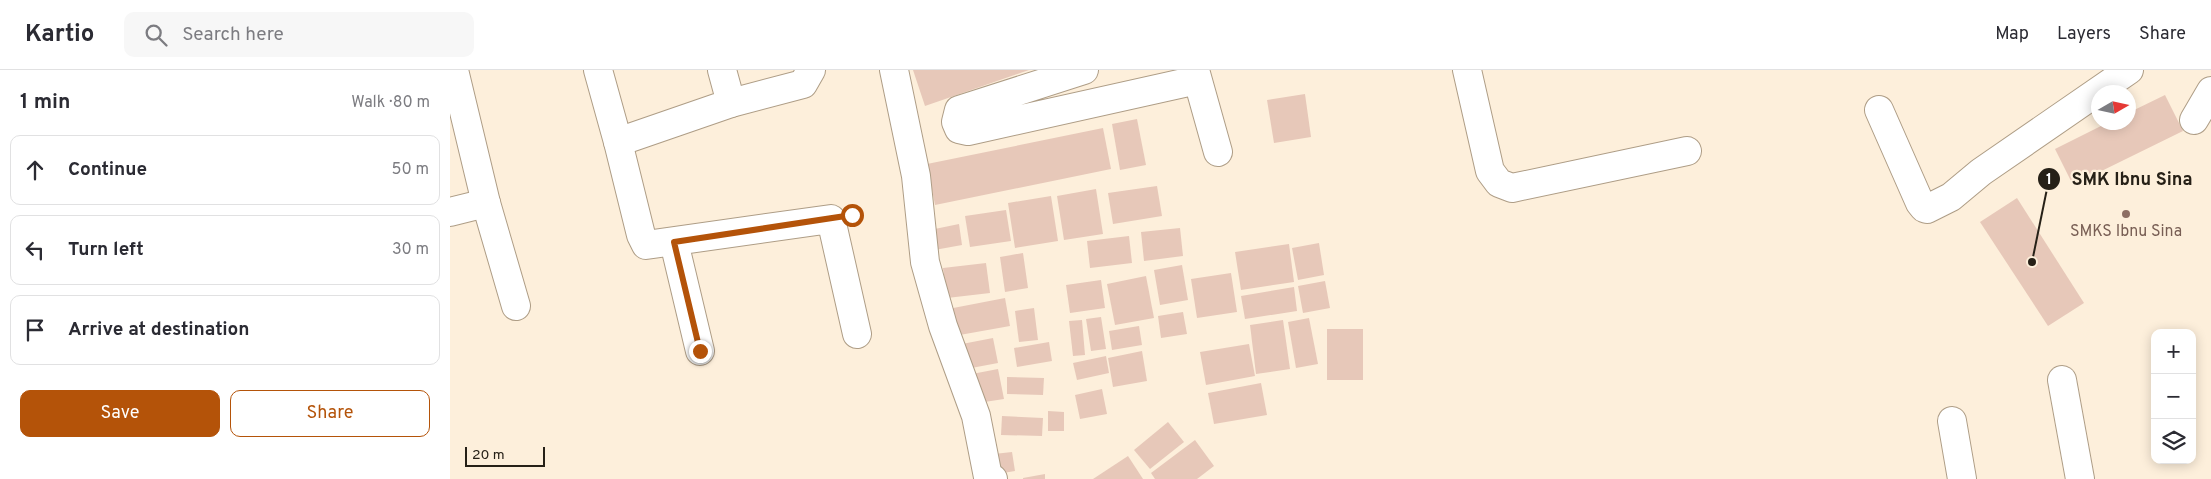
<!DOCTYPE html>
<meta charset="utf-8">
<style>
:root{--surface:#fff;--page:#f7f7f7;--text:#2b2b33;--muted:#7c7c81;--line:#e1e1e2;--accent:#b45309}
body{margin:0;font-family:Overpass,sans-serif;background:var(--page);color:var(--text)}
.controls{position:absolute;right:15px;bottom:15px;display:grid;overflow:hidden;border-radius:10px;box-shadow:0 2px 12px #0003}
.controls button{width:45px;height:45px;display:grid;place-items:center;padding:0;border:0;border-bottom:1px solid var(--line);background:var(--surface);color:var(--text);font:25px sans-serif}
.compass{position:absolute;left:1641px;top:15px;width:45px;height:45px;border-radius:50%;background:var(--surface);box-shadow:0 2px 12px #0003;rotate:81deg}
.scale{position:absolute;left:15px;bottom:12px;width:80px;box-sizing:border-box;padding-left:5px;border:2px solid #262017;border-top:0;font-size:14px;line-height:18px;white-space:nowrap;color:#262017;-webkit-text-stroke:4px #fdefdb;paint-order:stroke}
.stop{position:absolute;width:15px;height:15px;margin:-11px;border:4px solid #b45309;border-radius:50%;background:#fff}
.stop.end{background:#b45309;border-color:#fff;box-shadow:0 1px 5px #0008}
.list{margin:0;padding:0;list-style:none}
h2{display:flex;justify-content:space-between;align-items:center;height:65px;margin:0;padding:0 20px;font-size:21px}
h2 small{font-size:16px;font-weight:400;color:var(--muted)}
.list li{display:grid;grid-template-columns:32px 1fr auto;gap:15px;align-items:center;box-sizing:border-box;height:70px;margin:0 10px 10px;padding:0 10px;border:1px solid var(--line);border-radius:10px}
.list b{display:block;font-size:19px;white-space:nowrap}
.list em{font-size:16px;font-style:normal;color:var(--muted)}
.actions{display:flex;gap:10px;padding:15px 20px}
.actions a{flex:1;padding:11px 0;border:1px solid var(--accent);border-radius:10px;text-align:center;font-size:18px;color:var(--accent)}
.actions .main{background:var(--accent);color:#fff}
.icon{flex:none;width:28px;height:28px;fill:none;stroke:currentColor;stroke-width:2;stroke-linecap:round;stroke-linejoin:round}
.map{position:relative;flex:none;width:1761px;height:409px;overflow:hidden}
header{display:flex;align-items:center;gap:30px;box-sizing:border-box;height:70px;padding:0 25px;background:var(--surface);border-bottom:1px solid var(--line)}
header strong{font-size:24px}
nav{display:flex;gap:28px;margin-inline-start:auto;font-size:18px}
.search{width:350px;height:45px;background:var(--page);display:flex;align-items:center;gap:12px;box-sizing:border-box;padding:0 18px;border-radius:10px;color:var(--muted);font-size:19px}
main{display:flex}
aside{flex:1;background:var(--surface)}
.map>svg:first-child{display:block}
.building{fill:#e7c8b9}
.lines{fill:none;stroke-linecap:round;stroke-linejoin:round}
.minor-casing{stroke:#ae9d86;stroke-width:30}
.minor{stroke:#fff;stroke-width:28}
.route{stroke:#b45309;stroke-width:6}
.education-dot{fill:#8d6e63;stroke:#fdefdb;stroke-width:2}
.labels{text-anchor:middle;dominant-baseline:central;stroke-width:4.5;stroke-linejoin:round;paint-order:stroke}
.education-label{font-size:16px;fill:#785e54;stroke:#fdefdb}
.leader{fill:none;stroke:#262017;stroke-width:2}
.callout-dot{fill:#262017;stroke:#fdefdb;stroke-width:2}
.mark-label{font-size:15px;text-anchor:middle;font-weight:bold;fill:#fff}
.callout-label{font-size:18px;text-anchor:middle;font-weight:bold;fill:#262017;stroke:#fdefdb;stroke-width:4.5;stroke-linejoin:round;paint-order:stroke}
</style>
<header>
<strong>Kartio</strong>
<div class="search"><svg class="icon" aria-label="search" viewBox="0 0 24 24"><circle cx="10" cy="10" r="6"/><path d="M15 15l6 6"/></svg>Search here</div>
<nav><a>Map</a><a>Layers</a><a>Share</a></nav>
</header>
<main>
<aside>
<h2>1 min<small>Walk · 80 m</small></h2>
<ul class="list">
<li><svg class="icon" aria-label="ahead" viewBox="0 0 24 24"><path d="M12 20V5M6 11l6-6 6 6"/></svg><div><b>Continue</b></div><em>50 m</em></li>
<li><svg class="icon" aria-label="left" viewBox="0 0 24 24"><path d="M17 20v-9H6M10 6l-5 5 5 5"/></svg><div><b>Turn left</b></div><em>30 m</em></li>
<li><svg class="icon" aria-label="arrive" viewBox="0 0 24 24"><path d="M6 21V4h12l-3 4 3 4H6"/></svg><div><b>Arrive at destination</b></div></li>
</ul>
<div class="actions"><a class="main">Save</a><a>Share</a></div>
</aside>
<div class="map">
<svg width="1761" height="409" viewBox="0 0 1761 409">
<rect width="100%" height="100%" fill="#fdefdb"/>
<g class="building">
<polygon points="463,0 579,0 475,36"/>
<polygon points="855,24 861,67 824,73 817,30"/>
<polygon points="1715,25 1733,61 1623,115 1605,79 1659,52 1678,52 1678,43"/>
<polygon points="687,49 696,95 670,100 662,54"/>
<polygon points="653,58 661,99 485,135 477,94"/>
<polygon points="707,116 712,146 663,154 658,123"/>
<polygon points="646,119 653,164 614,170 607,126"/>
<polygon points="601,126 608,171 565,178 558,133"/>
<polygon points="1567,128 1634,233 1598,256 1530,152"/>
<polygon points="556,140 561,171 520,177 515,146"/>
<polygon points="509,154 512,175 479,181 475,161"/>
<polygon points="730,158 733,186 694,191 691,162"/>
<polygon points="679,166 682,193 640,198 637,171"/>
<polygon points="869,173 874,205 848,210 842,178"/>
<polygon points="839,174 844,212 791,220 785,182"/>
<polygon points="573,183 578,218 555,222 550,187"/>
<polygon points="536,193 540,223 497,228 493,198"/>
<polygon points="732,195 738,230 710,235 704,200"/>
<polygon points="781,203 787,242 747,248 741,209"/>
<polygon points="696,206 704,248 665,255 657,214"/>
<polygon points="651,210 655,238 620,243 616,215"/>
<polygon points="875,211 880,238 853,243 848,216"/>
<polygon points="844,217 847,241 795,249 791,226"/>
<polygon points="555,228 560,256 504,266 498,239"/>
<polygon points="584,238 588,270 569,272 565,241"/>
<polygon points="733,242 737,264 711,268 708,246"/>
<polygon points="651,247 656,279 641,281 636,249"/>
<polygon points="859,248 868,294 846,298 838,252"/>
<polygon points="632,250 635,285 623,286 619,251"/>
<polygon points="833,250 840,299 806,304 800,255"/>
<polygon points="689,256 692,275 662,280 659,261"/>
<rect x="877" y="259" width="36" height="51"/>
<polygon points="543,268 548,293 516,299 512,274"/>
<polygon points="599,272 602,291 567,297 564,278"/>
<polygon points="799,274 805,306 756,315 750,282"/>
<polygon points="692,281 697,311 663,317 658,288"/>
<polygon points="656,286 659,303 627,310 623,293"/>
<polygon points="548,299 554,329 528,333 522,304"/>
<polygon points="557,307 594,308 593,325 557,324"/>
<polygon points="811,313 817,345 764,354 758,323"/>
<polygon points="652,319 657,344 630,349 625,325"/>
<polygon points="598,341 614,342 614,361 598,361"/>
<polygon points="552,346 593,348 592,366 551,365"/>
<polygon points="718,352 734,372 700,399 684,380"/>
<polygon points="745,370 764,396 747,409 705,409 701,403"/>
<polygon points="562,382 565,401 547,404 544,384"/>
<polygon points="678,386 693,409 643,409"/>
<polygon points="595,404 595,409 573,409 573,408"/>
</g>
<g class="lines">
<g class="minor-casing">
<g id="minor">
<polyline points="4,0 36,133 66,236"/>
<polyline points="148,0 168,72 191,165 196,175 381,149 407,264"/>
<polyline points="444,0 466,106 475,192 493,256 526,346 538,407 543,409"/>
<polyline points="634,0 509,40 506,52 509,59 518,61 747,10"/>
<polyline points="745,0 768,82"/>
<polyline points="1017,0 1040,101 1049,113 1062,118 1237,81"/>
<polyline points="281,33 353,14 361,0"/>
<polyline points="1429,40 1470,133 1474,138 1477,139 1501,127 1531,102 1679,0"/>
<polyline points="1744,50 1761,21"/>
<polyline points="168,72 281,33 272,0"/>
<polyline points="0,142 36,133"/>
<polyline points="224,172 250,281"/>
<polyline points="1612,310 1630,409"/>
<polyline points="1502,351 1512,409"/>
</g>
</g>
<use href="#minor" class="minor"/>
</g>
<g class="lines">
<polyline class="route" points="250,281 224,172 402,145"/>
</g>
<circle class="education-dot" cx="1676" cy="144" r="5"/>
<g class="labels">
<g class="education-label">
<text x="1676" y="162">SMKS Ibnu Sina</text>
</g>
</g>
<path class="leader" d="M1582 192L1599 109"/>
<g class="callout-dot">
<circle cx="1582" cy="192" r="5"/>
<circle cx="1599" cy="109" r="12"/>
</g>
<g class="mark-label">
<text x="1599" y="114">1</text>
</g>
<g class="callout-label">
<text x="1682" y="115">SMK Ibnu Sina</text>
</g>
</svg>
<div class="controls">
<button>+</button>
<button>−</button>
<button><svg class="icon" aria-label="layers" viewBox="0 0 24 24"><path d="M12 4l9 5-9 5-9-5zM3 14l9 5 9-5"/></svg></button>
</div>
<svg class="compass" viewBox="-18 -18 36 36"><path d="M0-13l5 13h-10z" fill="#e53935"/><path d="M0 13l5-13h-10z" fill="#7c7c81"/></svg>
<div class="scale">20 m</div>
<div class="stop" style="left:402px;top:145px"></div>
<div class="stop end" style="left:250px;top:281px"></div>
</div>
</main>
